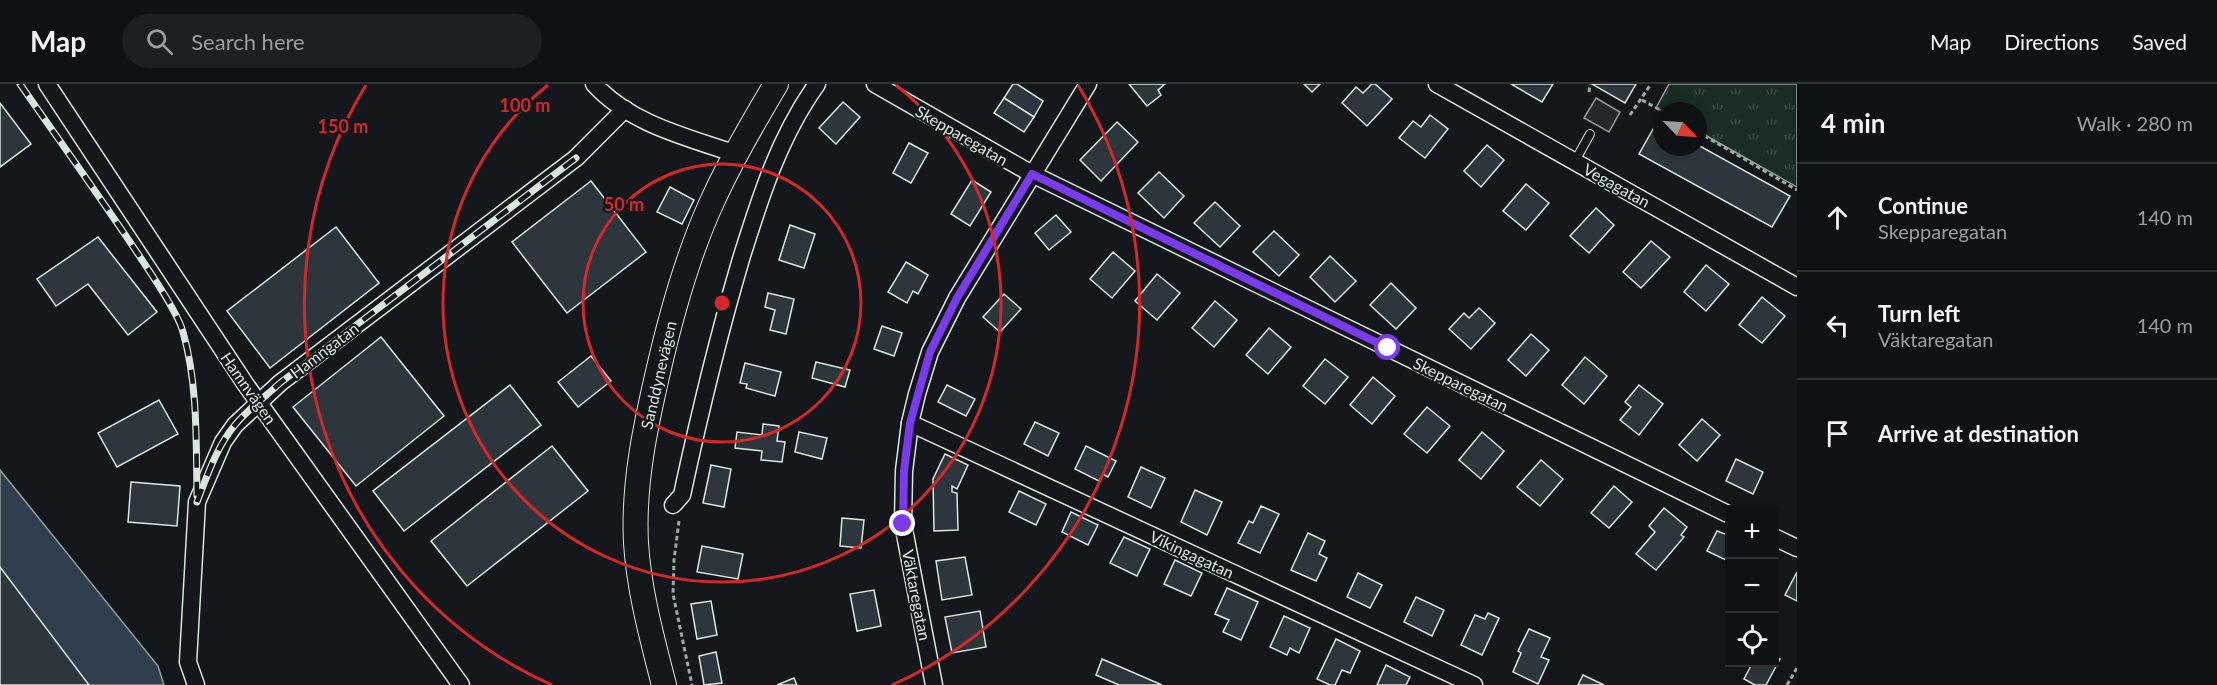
<!DOCTYPE html>
<meta charset="utf-8">
<style>
:root{--surface:#0f1215;--page:#1d2022;--text:#f1f3f6;--muted:#9b9ea0;--line:#2f3234}
body{margin:0;font-family:Lato,sans-serif;background:var(--page);color:var(--text)}
.controls{position:absolute;right:18px;bottom:18px;display:grid;overflow:hidden;border-radius:0px;box-shadow:0 3px 9px #0003}
.controls button{width:54px;height:54px;display:grid;place-items:center;padding:0;border:0;border-bottom:2px solid var(--line);background:var(--surface);color:var(--text);font:30px sans-serif}
.compass{position:absolute;left:1653px;top:18px;width:54px;height:54px;border-radius:50%;background:var(--surface);box-shadow:0 3px 9px #0003;rotate:115deg}
.stop{position:absolute;width:18px;height:18px;margin:-14px;border:4px solid #7c3aed;border-radius:50%;background:#fff}
.stop.end{background:#7c3aed;border-color:#fff;box-shadow:0 2px 6px #0008}
.list{margin:0;padding:0;list-style:none}
h2{display:flex;justify-content:space-between;align-items:center;height:78px;margin:0;padding:0 24px;font-size:26px}
h2 small{font-size:20px;font-weight:400;color:var(--muted)}
.list li{display:grid;grid-template-columns:39px 1fr auto;gap:18px;align-items:center;box-sizing:border-box;height:108px;padding:0 24px;border-top:2px solid var(--line)}
.list b{display:block;font-size:22px;white-space:nowrap}
.list p{margin:0;font-size:20px;white-space:nowrap;color:var(--muted)}
.list em{font-size:20px;font-style:normal;color:var(--muted)}
.icon{flex:none;width:33px;height:33px;fill:none;stroke:currentColor;stroke-width:2;stroke-linecap:round;stroke-linejoin:round}
.map{position:relative;flex:none;width:1797px;height:601px;overflow:hidden}
header{display:flex;align-items:center;gap:36px;box-sizing:border-box;height:84px;padding:0 30px;background:var(--surface);border-bottom:2px solid var(--line)}
header strong{font-size:28px}
nav{display:flex;gap:33px;margin-inline-start:auto;font-size:21px}
.search{width:420px;height:54px;background:var(--page);display:flex;align-items:center;gap:15px;box-sizing:border-box;padding:0 21px;border-radius:33px;color:var(--muted);font-size:22px}
main{display:flex}
aside{flex:1;background:var(--surface)}
.map>svg:first-child{display:block}
.park{fill:url(#park-tufts);stroke:#939e99;stroke-width:1.5}
.parking{fill:#24282b;stroke:#939e99;stroke-width:1.5}
.water{fill:#2f3f4d;stroke:#939e99;stroke-width:1.5}
.building{fill:#2c363c;stroke:#d8e6dc;stroke-width:1.5}
.lines{fill:none;stroke-linecap:round;stroke-linejoin:round}
.lane-casing{stroke:#d8e6dc;stroke-width:10}
.street-casing{stroke:#d8e6dc;stroke-width:19}
.secondary-casing{stroke:#d8e6dc;stroke-width:26}
.path{stroke:#9da8a2;stroke-width:3;stroke-dasharray:4.5 3;stroke-linecap:butt}
.lane{stroke:#14181c;stroke-width:8}
.street{stroke:#14181c;stroke-width:16}
.secondary{stroke:#14181c;stroke-width:24}
.rail-casing{stroke:#d8e6dc;stroke-width:7}
.rail{stroke:#14181c;stroke-width:4.5;stroke-dasharray:14;stroke-linecap:butt}
.route{stroke:#7c3aed;stroke-width:8}
.ring{fill:none;stroke:#d62828;stroke-width:3}
.labels{text-anchor:middle;dominant-baseline:central;stroke-width:4.5;stroke-linejoin:round;paint-order:stroke}
.street-label{font-size:16px;fill:#d8e6dc;stroke:#14181c}
.centre{fill:#d62828;stroke:#14181c;stroke-width:3}
.ring-label{font-size:18px;text-anchor:middle;font-weight:bold;fill:#d62828;stroke:#14181c;stroke-width:4.5;stroke-linejoin:round;paint-order:stroke}
</style>
<header>
<strong>Map</strong>
<div class="search"><svg class="icon" aria-label="search" viewBox="0 0 24 24"><circle cx="10" cy="10" r="6"/><path d="M15 15l6 6"/></svg>Search here</div>
<nav><a>Map</a><a>Directions</a><a>Saved</a></nav>
</header>
<main>
<div class="map">
<svg width="1797" height="601" viewBox="0 0 1797 601">
<defs>
<pattern id="park-tufts" width="24" height="20" patternUnits="userSpaceOnUse" patternTransform="scale(1.5)"><rect width="24" height="20" fill="#1a2d24"/><path d="M3 7l-1-3M5 7V3M7 7l1-3M15 17l-1-3M17 17v-4M19 17l1-3" fill="none" stroke="#3b4b43"/></pattern>
</defs>
<rect width="100%" height="100%" fill="#14181c"/>
<polygon class="park" points="1669,0 1797,0 1797,103 1698,47 1698,27 1662,27 1656,24"/>
<polygon class="parking" points="1596,14 1620,28 1609,48 1584,34"/>
<polygon class="water" points="0,386 158,582 164,601 0,601"/>
<g class="building">
<polygon points="1013,0 1017,0 1043,17 1034,33 1004,14"/>
<polygon points="1129,0 1165,0 1158,6 1161,11 1147,22"/>
<polygon points="1304,0 1320,0 1312,8"/>
<polygon points="1372,0 1375,0 1392,15 1367,42 1342,19 1356,3 1363,9"/>
<polygon points="1511,0 1553,0 1542,18"/>
<polygon points="1592,0 1636,0 1625,19"/>
<polygon points="1004,14 1034,33 1024,48 994,29"/>
<polygon points="843,18 860,33 836,60 819,44"/>
<polygon points="0,19 31,60 0,83"/>
<polygon points="1430,31 1448,45 1425,74 1399,54 1413,37 1421,43"/>
<polygon points="1117,38 1138,58 1101,97 1080,76"/>
<polygon points="1657,38 1662,41 1662,63 1698,63 1698,61 1790,112 1772,143 1639,70"/>
<polygon points="909,59 928,69 911,99 893,89"/>
<polygon points="1487,61 1504,76 1481,103 1464,87"/>
<polygon points="1159,88 1184,112 1164,134 1138,109"/>
<polygon points="972,96 991,108 970,142 951,130"/>
<polygon points="591,97 646,168 567,229 512,158"/>
<polygon points="1526,100 1549,119 1526,146 1503,127"/>
<polygon points="670,103 694,116 682,140 657,128"/>
<polygon points="1215,118 1240,142 1220,163 1194,139"/>
<polygon points="1596,124 1614,141 1589,169 1570,152"/>
<polygon points="1056,131 1071,148 1049,166 1035,149"/>
<polygon points="790,141 815,150 804,184 779,176"/>
<polygon points="336,143 379,199 270,284 227,227"/>
<polygon points="1274,147 1299,171 1279,192 1253,168"/>
<polygon points="98,153 157,228 128,251 88,200 56,222 37,195"/>
<polygon points="1651,157 1670,173 1641,204 1623,188"/>
<polygon points="1113,168 1135,187 1112,214 1090,195"/>
<polygon points="1330,172 1356,197 1335,218 1310,193"/>
<polygon points="906,178 928,191 918,210 913,207 907,219 888,208"/>
<polygon points="1706,181 1729,200 1706,227 1684,208"/>
<polygon points="1157,190 1180,209 1157,236 1135,217"/>
<polygon points="1391,199 1416,224 1396,245 1370,221"/>
<polygon points="768,209 794,215 786,250 770,246 775,226 765,223"/>
<polygon points="1004,210 1021,225 1000,248 983,233"/>
<polygon points="1762,213 1785,232 1762,259 1739,241"/>
<polygon points="1215,217 1237,236 1214,263 1192,244"/>
<polygon points="1479,224 1495,239 1471,265 1449,245 1464,229 1469,234"/>
<polygon points="882,242 902,249 894,272 874,265"/>
<polygon points="1269,244 1291,263 1268,290 1246,271"/>
<polygon points="1531,250 1549,266 1526,292 1508,276"/>
<polygon points="381,253 444,332 356,402 293,323"/>
<polygon points="591,272 611,297 578,323 558,298"/>
<polygon points="1585,273 1607,292 1584,320 1562,301"/>
<polygon points="1325,275 1348,293 1325,320 1303,302"/>
<polygon points="816,278 850,286 845,303 812,294"/>
<polygon points="745,279 781,288 775,312 746,304 747,300 740,299"/>
<polygon points="1373,293 1395,312 1372,340 1350,321"/>
<polygon points="510,301 541,341 404,447 373,407"/>
<polygon points="947,301 975,315 966,332 938,318"/>
<polygon points="1639,301 1663,320 1639,351 1620,336 1631,323 1625,318"/>
<polygon points="159,316 178,350 117,383 98,349"/>
<polygon points="1427,323 1450,342 1427,369 1404,350"/>
<polygon points="1702,335 1720,351 1697,377 1679,361"/>
<polygon points="1035,338 1059,349 1048,372 1024,360"/>
<polygon points="763,340 779,342 777,357 785,358 782,378 761,376 762,367 735,364 737,348 762,351"/>
<polygon points="799,348 827,354 822,375 795,368"/>
<polygon points="1482,348 1504,367 1481,395 1459,376"/>
<polygon points="552,362 588,407 467,502 431,457"/>
<polygon points="1086,362 1116,377 1108,393 1103,390 1099,397 1075,385"/>
<polygon points="945,370 968,381 957,405 952,402 952,408 957,409 958,446 934,447 933,395"/>
<polygon points="1736,375 1763,388 1753,410 1726,397"/>
<polygon points="1541,376 1563,395 1540,422 1517,403"/>
<polygon points="711,381 731,385 724,423 703,419"/>
<polygon points="1141,383 1165,394 1151,424 1128,413"/>
<polygon points="131,398 180,402 177,442 128,438"/>
<polygon points="1614,402 1632,418 1609,444 1591,429"/>
<polygon points="1195,406 1222,418 1207,451 1181,438"/>
<polygon points="1019,407 1046,420 1036,441 1009,428"/>
<polygon points="1261,422 1279,430 1260,469 1238,459 1249,437 1253,439"/>
<polygon points="1664,424 1687,443 1681,451 1684,453 1656,486 1636,470 1655,448 1649,442"/>
<polygon points="1071,428 1098,441 1088,461 1062,448"/>
<polygon points="842,434 864,436 861,464 840,462"/>
<polygon points="1717,447 1730,452 1730,478 1707,467"/>
<polygon points="1308,449 1325,457 1319,470 1327,474 1316,497 1291,486"/>
<polygon points="1124,453 1150,465 1137,492 1110,479"/>
<polygon points="702,462 743,470 738,495 697,488"/>
<polygon points="965,473 972,511 942,516 936,477"/>
<polygon points="1175,476 1202,489 1191,512 1164,500"/>
<polygon points="0,483 89,601 0,601"/>
<polygon points="1797,488 1797,517 1785,511"/>
<polygon points="1358,489 1382,501 1370,524 1347,513"/>
<polygon points="1227,504 1258,518 1241,556 1223,548 1229,536 1215,530"/>
<polygon points="874,506 881,542 857,547 850,510"/>
<polygon points="1416,513 1444,526 1432,552 1404,538"/>
<polygon points="711,517 717,551 697,555 691,520"/>
<polygon points="980,527 986,563 952,569 945,533"/>
<polygon points="1488,529 1499,534 1482,571 1461,561 1475,531 1485,535"/>
<polygon points="1284,532 1310,544 1299,569 1290,564 1287,571 1270,563"/>
<polygon points="1529,545 1550,554 1541,573 1549,576 1538,600 1513,588 1521,569 1518,567"/>
<polygon points="1336,555 1360,567 1350,589 1342,586 1335,601 1330,601 1317,595"/>
<polygon points="716,568 722,599 704,601 699,572"/>
<polygon points="1774,572 1780,575 1766,601 1755,601 1744,595 1753,578 1774,578"/>
<polygon points="1102,575 1162,601 1119,601 1096,591"/>
<polygon points="1386,581 1410,593 1406,601 1377,601"/>
<polygon points="1583,591 1604,601 1578,601"/>
<polygon points="794,594 797,601 777,601"/>
</g>
<g class="lines">
<g class="lane-casing">
<polyline id="lane" points="1575,77 1590,50"/>
</g>
<g class="street-casing">
<g id="street">
<polyline points="47,0 246,301 461,601"/>
<path d="M594 0C630 40 687 53 736 70"/>
<polyline points="875,0 1032,90 1730,431"/>
<polyline points="1437,0 1797,203"/>
<polyline points="910,339 1474,601"/>
<path d="M673 421 682 411C699 332 718 253 741 175 760 114 779 53 817 0"/>
<polyline points="1774,453 1797,464"/>
<polyline points="196,601 188,578 197,418 223,358 235,341 280,299 576,74 625,25"/>
<polyline points="934,601 903,440 904,387 910,339 917,310 930,268 957,214 1088,0"/>
</g>
</g>
<g class="secondary-casing">
<path id="secondary" d="M664 601C652 554 639 507 636 459 633 401 645 344 658 288 671 231 687 173 711 120 730 78 753 39 776 0"/>
</g>
<g class="path">
<polyline points="1589,8 1590,0"/>
<polyline points="1642,16 1662,27"/>
<polyline points="1630,31 1651,0"/>
<polyline points="1698,48 1797,106"/>
<polyline points="679,437 674,476 673,510 692,601"/>
<polyline points="1787,601 1797,584"/>
</g>
<use href="#lane" class="lane"/>
<use href="#street" class="street"/>
<use href="#secondary" class="secondary"/>
<g class="rail-casing">
<g id="rail">
<path d="M20 0C61 59 103 117 142 176 154 194 178 229 183 248 198 301 196 357 197 412"/>
<path d="M197 418C207 392 217 362 235 341 247 326 265 313 280 299L576 74"/>
</g>
</g>
<use href="#rail" class="rail"/>
</g>
<g class="lines">
<polyline class="route" points="903,440 904,387 910,339 930,268 957,214 1032,90 1388,264"/>
</g>
<g class="ring">
<circle cx="722" cy="219" r="139"/>
<path d="M896 1A279 279 0 1 1 548 1"/>
<path d="M552 601A418 418 0 0 1 366 1M1078 1A418 418 0 0 1 892 601"/>
</g>
<g class="labels">
<g class="street-label">
<text transform="translate(962 51) rotate(30)">Skepparegatan</text>
<text transform="translate(1617 101) rotate(29)">Vegagatan</text>
<text transform="translate(324 266) rotate(-37)">Hamngatan</text>
<text transform="translate(658 291) rotate(-77)">Sanddynevägen</text>
<text transform="translate(1461 300) rotate(26)">Skepparegatan</text>
<text transform="translate(249 304) rotate(55)">Hamnvägen</text>
<text transform="translate(1192 470) rotate(25)">Vikingagatan</text>
<text transform="translate(917 511) rotate(79)">Väktaregatan</text>
</g>
</g>
<circle cx="722" cy="219" r="9" class="centre"/>
<g class="ring-label">
<text x="525" y="28">100 m</text>
<text x="343" y="49">150 m</text>
<text x="624" y="127">50 m</text>
</g>
</svg>
<div class="controls">
<button>+</button>
<button>−</button>
<button><svg class="icon" aria-label="locate" viewBox="0 0 24 24"><circle cx="12" cy="12" r="6"/><path d="M12 2v4M12 18v4M2 12h4M18 12h4"/></svg></button>
</div>
<svg class="compass" viewBox="-18 -18 36 36"><path d="M0-13l5 13h-10z" fill="#e53935"/><path d="M0 13l5-13h-10z" fill="#9b9ea0"/></svg>
<div class="stop" style="left:1388px;top:264px"></div>
<div class="stop end" style="left:903px;top:440px"></div>
</div>
<aside>
<h2>4 min<small>Walk · 280 m</small></h2>
<ul class="list">
<li><svg class="icon" aria-label="ahead" viewBox="0 0 24 24"><path d="M12 20V5M6 11l6-6 6 6"/></svg><div><b>Continue</b><p>Skepparegatan</p></div><em>140 m</em></li>
<li><svg class="icon" aria-label="left" viewBox="0 0 24 24"><path d="M17 20v-9H6M10 6l-5 5 5 5"/></svg><div><b>Turn left</b><p>Väktaregatan</p></div><em>140 m</em></li>
<li><svg class="icon" aria-label="arrive" viewBox="0 0 24 24"><path d="M6 21V4h12l-3 4 3 4H6"/></svg><div><b>Arrive at destination</b></div></li>
</ul>
</aside>
</main>
